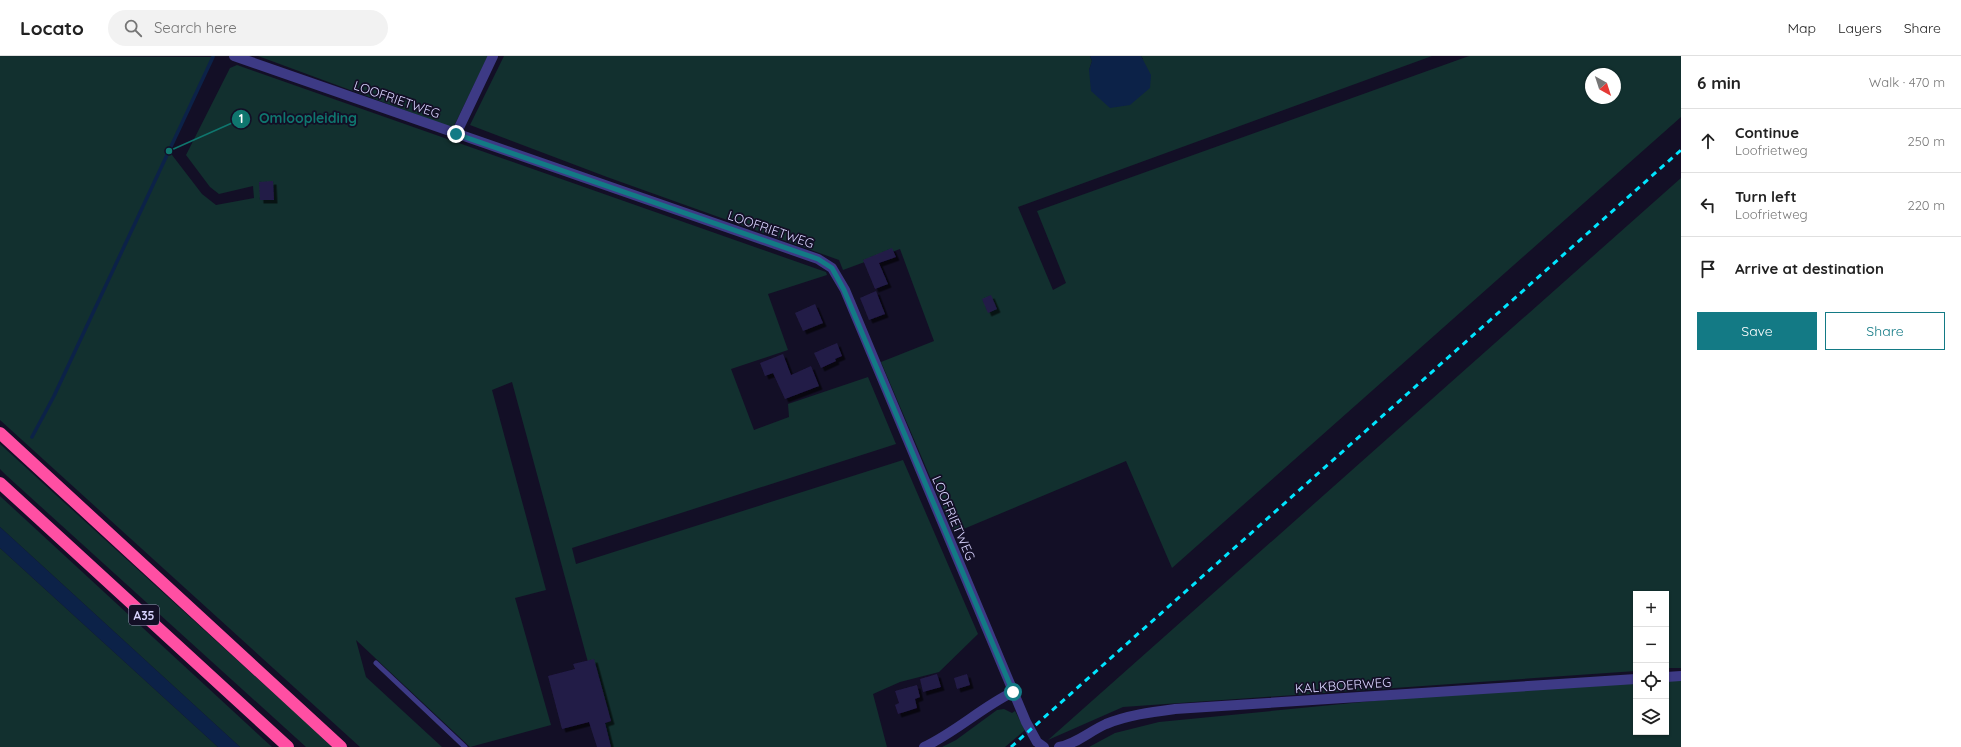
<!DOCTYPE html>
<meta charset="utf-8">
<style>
:root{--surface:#fff;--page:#f2f2f2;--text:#222;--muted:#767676;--line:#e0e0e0;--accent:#137a85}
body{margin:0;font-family:Quicksand,sans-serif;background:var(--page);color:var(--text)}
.controls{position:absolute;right:12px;bottom:12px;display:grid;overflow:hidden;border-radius:0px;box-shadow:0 1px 3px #0004}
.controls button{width:36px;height:36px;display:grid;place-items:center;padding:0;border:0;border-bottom:1px solid var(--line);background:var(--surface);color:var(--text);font:20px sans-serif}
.compass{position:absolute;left:1585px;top:12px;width:36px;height:36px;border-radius:50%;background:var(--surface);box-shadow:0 1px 3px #0004;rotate:141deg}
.stop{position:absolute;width:12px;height:12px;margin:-9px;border:3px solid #137a85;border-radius:50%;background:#fff}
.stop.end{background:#137a85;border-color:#fff;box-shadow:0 1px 4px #0008}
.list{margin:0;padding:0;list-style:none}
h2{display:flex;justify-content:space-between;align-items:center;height:52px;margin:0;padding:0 16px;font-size:17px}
h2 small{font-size:13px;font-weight:400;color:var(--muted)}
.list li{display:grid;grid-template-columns:26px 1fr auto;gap:12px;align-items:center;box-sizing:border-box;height:64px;padding:0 16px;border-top:1px solid var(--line)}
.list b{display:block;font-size:15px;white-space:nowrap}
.list p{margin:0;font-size:13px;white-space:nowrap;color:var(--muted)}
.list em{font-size:13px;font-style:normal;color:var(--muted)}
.actions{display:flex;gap:8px;padding:12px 16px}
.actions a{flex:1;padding:9px 0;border:1px solid var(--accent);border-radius:0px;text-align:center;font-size:14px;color:var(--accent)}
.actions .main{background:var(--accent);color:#fff}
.icon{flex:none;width:22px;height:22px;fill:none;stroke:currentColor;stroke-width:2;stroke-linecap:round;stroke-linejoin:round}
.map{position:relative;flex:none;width:1681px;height:691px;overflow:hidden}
header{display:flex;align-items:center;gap:24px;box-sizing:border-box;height:56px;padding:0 20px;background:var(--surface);border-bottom:1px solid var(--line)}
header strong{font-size:19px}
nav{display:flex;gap:22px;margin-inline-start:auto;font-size:14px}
.search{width:280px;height:36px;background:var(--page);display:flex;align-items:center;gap:10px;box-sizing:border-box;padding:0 14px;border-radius:22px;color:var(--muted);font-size:15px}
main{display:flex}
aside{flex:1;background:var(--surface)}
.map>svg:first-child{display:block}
.green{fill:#12302f;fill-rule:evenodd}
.water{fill:#0c2248}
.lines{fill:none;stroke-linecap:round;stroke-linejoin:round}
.stream{stroke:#0c2248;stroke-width:3.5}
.building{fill:#241b47;filter:url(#shadow)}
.lane{stroke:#3d3a85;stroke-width:5}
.street{stroke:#3d3a85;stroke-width:10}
.highway{stroke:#ff4fa3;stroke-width:12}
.rail{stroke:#00e5ff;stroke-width:3;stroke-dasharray:6 5;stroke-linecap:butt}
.route{stroke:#137a85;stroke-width:5}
.labels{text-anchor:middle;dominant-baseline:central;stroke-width:3.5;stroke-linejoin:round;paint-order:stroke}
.shield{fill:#130f26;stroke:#9e99be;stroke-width:1}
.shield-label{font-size:12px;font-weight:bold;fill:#d9d4ff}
.street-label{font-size:13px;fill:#d9d4ff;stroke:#130f26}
.leader{fill:none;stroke:#0f766e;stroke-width:1.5}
.callout-dot{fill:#0f766e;stroke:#130f26;stroke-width:1.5}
.mark-label{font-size:12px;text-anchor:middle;font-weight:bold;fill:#fff}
.callout-label{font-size:14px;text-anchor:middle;font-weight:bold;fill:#0f766e;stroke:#130f26;stroke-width:3.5;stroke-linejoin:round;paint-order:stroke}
</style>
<header>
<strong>Locato</strong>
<div class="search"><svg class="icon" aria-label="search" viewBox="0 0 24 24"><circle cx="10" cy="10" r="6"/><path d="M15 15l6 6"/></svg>Search here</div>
<nav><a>Map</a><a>Layers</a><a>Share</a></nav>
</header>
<main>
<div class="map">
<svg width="1681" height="691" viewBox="0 0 1681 691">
<defs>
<filter id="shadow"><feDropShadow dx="3.5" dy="3.5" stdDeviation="0" flood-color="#0009"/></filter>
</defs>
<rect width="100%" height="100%" fill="#130f26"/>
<g class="green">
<polygon points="0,0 213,1 169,95 202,138 216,149 254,142 253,130 219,138 210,131 186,99 230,12 237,9 826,216 827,219 768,238 788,294 731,313 754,374 789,361 788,348 868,321 896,388 572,492 576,508 903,404 978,578 939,616 900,626 873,638 887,691 611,691 512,326 492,334 546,534 515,542 551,669 470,691 356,584 366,621 442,691 360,691 0,364"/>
<polygon points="258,0 488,0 453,72"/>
<path d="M504 0H1090L1092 5 1089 14 1143 3 1141 0H1432L1018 151 1053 234 1066 227 1037 155 1469 0H1681V61L1172 512 1126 405 954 477 881 306 934 285 900 193 843 214 839 204 607 121 470 69ZM1591 18H1615V42H1591Z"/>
<polygon points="1681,122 1681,612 1666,612 1666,538 1636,538 1636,615 1123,651 1048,684"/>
<polygon points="0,388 280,643 299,659 332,691 306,691 7,420 0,413"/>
<polygon points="0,440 272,691 240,691 0,471"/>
<polygon points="0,492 218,691 0,691"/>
<polygon points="1681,623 1681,691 1089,691 1115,677 1159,666 1414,641 1636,626 1636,676 1666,676 1666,624"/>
<polygon points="1004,653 1012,657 1015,655 1025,674 1005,691 942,691 956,684 997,654"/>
</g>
<g class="water">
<polygon points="1090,0 1141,0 1151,19 1150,32 1130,49 1110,52 1091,35 1089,14 1092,5"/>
<polygon points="0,471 240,691 218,691 0,492"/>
</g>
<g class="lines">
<polyline class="stream" points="32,381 54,340 213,1"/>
</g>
<g class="building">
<polygon points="273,125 274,144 260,144 259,126"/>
<polygon points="892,192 896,201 879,207 888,228 875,233 863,204"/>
<polygon points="876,235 885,258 869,264 860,242"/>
<polygon points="991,239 997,253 988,257 982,243"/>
<polygon points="815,248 823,267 803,275 795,257"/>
<polygon points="837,287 842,300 835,303 836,305 821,312 814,297"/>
<polygon points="783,298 791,319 811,310 819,330 785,343 773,317 765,320 760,307"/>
<polygon points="594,603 611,665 605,667 611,691 597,691 589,666 562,673 548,620 575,613 573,608"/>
<polygon points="937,618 941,631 923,636 920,623"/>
<polygon points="967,618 970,629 957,633 954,622"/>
<polygon points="917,629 920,641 915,643 917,652 898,658 895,649 899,647 895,635"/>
</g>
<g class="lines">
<polyline class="lane" points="376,607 465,691"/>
<g class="street">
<polyline points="234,0 818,203 832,212 845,234 1026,666 1037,686 1044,691"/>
<polyline points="456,78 493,0"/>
<polyline points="1666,621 1681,620"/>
<path d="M924 691C956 676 982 651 1013 636"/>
<path d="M1059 691C1076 688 1090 675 1106 668 1128 659 1152 656 1175 653L1636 623"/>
</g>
<g class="highway">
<polyline points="0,377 341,691"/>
<polyline points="0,427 288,691"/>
</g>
<polyline class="rail" points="1011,691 1681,94"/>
</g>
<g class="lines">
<polyline class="route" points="456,78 818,203 832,212 844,234 1013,636"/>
</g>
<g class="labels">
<rect class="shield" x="129" y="549" width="30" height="20" rx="3"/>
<g class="shield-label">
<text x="144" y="559">A35</text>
</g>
<g class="street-label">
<text transform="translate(397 43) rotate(19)">LOOFRIETWEG</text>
<text transform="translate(771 173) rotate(19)">LOOFRIETWEG</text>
<text transform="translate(954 462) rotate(67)">LOOFRIETWEG</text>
<text transform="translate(1343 629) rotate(-4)">KALKBOERWEG</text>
</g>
</g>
<path class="leader" d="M169 95L241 63"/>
<g class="callout-dot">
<circle cx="169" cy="95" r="4"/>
<circle cx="241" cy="63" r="10"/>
</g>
<g class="mark-label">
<text x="241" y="67">1</text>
</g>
<g class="callout-label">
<text x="308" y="67">Omloopleiding</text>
</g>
</svg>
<div class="controls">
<button>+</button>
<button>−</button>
<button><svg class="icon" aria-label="locate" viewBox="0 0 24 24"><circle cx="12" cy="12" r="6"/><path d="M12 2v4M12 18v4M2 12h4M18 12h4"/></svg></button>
<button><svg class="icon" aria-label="layers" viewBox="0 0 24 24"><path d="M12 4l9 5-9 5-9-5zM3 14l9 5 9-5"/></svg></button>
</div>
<svg class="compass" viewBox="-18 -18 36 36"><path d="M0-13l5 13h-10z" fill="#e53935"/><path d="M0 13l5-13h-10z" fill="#767676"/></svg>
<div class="stop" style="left:1013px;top:636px"></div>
<div class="stop end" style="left:456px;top:78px"></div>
</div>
<aside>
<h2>6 min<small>Walk · 470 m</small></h2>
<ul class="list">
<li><svg class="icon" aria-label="ahead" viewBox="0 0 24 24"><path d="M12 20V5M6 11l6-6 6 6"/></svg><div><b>Continue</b><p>Loofrietweg</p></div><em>250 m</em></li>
<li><svg class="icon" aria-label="left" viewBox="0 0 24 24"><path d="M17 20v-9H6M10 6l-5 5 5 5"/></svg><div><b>Turn left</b><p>Loofrietweg</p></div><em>220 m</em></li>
<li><svg class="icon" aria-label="arrive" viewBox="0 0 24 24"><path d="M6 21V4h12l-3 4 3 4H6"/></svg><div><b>Arrive at destination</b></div></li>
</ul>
<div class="actions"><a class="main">Save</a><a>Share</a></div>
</aside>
</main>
